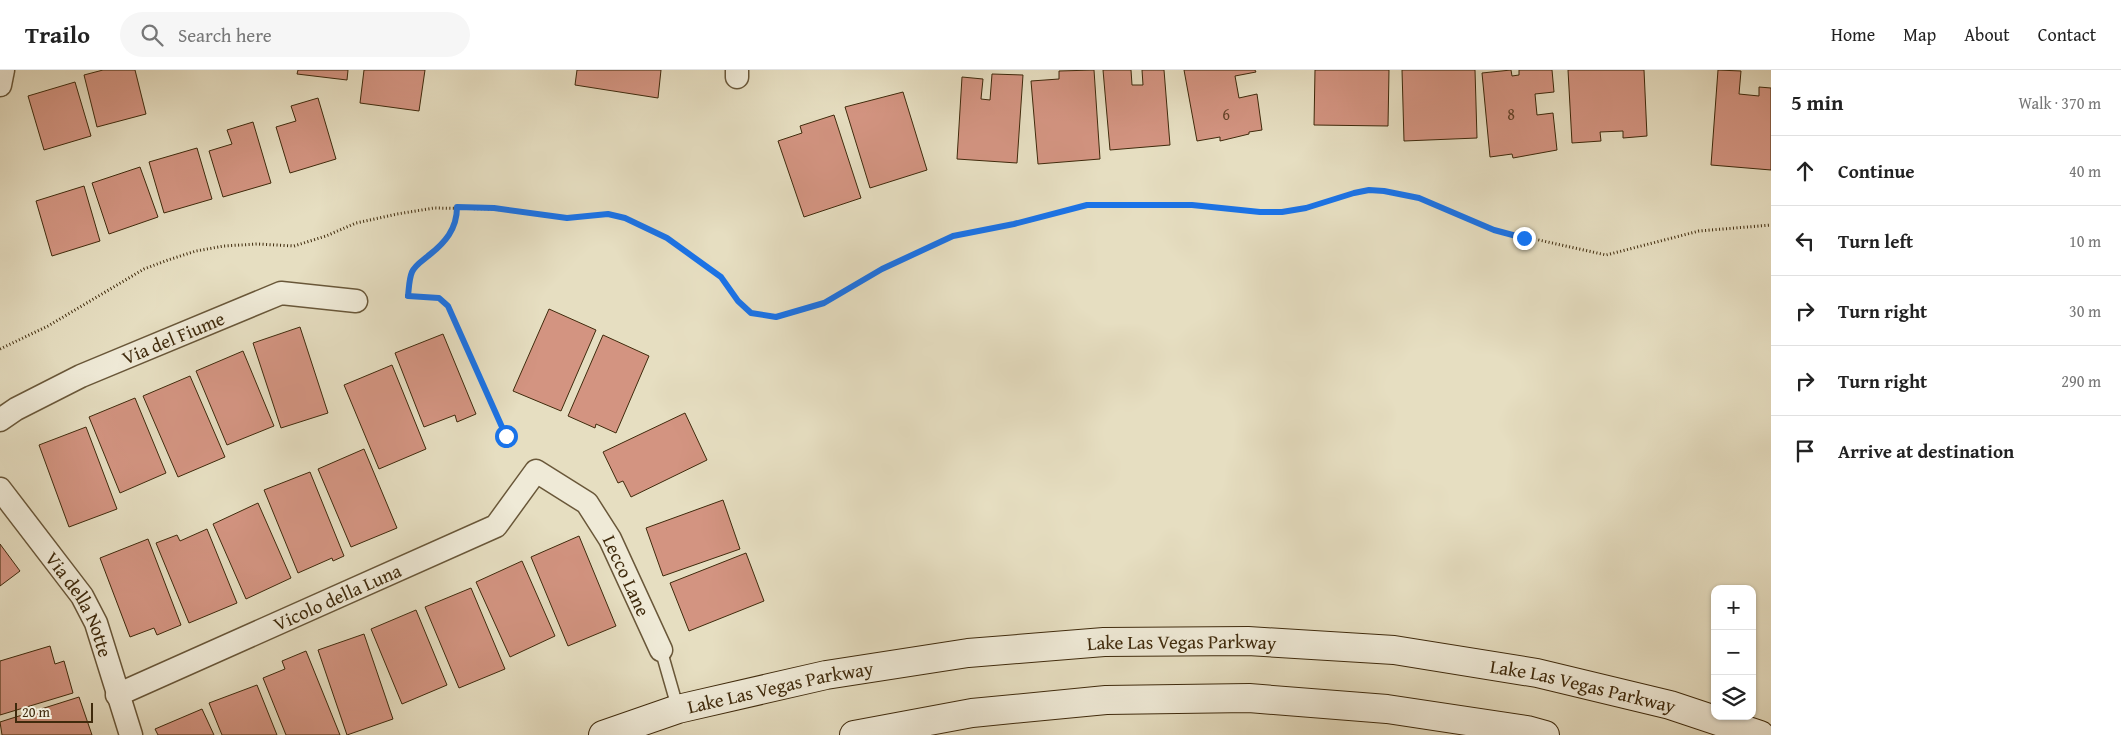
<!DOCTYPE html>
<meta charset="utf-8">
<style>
:root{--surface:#fff;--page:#f6f6f6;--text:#222;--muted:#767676;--line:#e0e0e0}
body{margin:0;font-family:"Gentium Book Plus",serif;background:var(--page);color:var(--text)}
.controls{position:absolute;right:15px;bottom:15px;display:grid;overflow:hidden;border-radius:10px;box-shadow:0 1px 4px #0004}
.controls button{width:45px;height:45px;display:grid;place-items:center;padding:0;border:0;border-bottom:1px solid var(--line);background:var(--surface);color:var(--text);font:25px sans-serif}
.scale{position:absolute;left:15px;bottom:12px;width:78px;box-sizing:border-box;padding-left:5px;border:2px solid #3f2a0c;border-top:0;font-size:14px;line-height:18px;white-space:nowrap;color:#3f2a0c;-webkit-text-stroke:4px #efead7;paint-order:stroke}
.stop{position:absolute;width:15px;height:15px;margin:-11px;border:4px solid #1a73e8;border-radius:50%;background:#fff}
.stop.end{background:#1a73e8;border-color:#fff;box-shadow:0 1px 5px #0008}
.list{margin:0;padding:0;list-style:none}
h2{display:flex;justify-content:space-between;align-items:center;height:65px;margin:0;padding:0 20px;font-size:21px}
h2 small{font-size:16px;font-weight:400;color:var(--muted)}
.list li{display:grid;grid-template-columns:32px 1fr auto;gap:15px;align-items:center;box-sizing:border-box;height:70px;padding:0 20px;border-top:1px solid var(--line)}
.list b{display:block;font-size:19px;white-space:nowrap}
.list em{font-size:16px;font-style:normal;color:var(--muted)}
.icon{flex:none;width:28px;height:28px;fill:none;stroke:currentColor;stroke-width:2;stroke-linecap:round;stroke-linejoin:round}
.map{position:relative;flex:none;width:1771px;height:665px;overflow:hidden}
header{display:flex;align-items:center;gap:30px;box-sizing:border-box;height:70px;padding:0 25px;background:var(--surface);border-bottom:1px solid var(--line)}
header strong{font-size:24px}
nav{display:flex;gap:28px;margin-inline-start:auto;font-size:18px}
.search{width:350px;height:45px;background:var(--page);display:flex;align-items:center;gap:12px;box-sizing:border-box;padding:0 18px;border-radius:28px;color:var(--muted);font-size:19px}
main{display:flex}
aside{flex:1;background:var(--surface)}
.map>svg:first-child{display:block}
.building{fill:#d39481;stroke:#3f2a0c}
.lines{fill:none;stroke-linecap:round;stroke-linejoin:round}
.service-casing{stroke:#695739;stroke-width:14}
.minor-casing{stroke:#695739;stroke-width:25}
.secondary-casing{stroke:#3f2a0c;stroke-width:30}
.path{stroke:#3f2a0c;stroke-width:3;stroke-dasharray:1 2.5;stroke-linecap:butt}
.service{stroke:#efead7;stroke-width:11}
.minor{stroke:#efead7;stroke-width:22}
.secondary{stroke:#efead7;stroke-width:28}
.route{stroke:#1a73e8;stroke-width:6}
.labels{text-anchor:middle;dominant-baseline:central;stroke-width:4;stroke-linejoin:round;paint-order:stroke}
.number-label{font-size:16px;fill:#644429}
.street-label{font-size:19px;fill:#3f2a0c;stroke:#efead7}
</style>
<header>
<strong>Trailo</strong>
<div class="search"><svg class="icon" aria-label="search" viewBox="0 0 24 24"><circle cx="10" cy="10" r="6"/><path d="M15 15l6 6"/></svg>Search here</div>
<nav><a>Home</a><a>Map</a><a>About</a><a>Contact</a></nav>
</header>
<main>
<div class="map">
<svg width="1771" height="665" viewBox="0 0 1771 665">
<rect width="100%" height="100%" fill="#e6dec1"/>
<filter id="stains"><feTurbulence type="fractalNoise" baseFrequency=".004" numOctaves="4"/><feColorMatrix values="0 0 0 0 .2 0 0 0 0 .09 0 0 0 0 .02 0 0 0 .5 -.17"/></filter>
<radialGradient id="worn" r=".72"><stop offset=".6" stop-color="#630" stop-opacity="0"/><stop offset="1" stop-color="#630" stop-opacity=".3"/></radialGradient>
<g class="building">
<polygon points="103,0 135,0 146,44 97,57 84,5"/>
<polygon points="298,0 348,0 347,10 297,4"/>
<polygon points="364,0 425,0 419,41 360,33"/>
<polygon points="577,0 661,0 658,28 575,15"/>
<polygon points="1094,0 1100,89 1038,94 1031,11 1059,9 1059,1"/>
<polygon points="1103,0 1131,0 1132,15 1143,15 1142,0 1164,0 1170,75 1110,80"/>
<polygon points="1184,0 1255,0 1256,2 1235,6 1239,28 1257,24 1262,60 1249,62 1249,64 1220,71 1220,67 1197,71"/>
<polygon points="1315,0 1389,0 1388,56 1314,55"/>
<polygon points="1402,0 1475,0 1477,68 1404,71"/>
<polygon points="1511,0 1512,6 1519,5 1519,0 1552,0 1554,22 1535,24 1537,45 1553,43 1557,80 1513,88 1512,84 1490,87 1482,3"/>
<polygon points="1568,0 1644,0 1647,66 1623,68 1623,61 1600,62 1601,71 1572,73"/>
<polygon points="1718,0 1741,1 1739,24 1759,26 1759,17 1771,18 1771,100 1711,95"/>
<polygon points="992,4 1023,5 1017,93 957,89 962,7 983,9 981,29 990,30"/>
<polygon points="75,12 91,66 44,80 28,26"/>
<polygon points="903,22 927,100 870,118 845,37"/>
<polygon points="318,28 336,89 290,103 276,57 296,51 291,36"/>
<polygon points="834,45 861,128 804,147 778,71 802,63 800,56"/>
<polygon points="253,52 271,113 223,127 209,81 232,74 227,60"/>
<polygon points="197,78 212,129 164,143 149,92"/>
<polygon points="140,97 158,147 109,164 92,113"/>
<polygon points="84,116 100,171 52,186 36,131"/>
<polygon points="549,239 596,260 561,341 513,321"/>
<polygon points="300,257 328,343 281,358 253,273"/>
<polygon points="443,264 476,344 457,352 455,345 424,357 395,283"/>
<polygon points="603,265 649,286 616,363 596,354 595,358 568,346"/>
<polygon points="243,281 274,356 227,375 196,301"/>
<polygon points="392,295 426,379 379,399 344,315"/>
<polygon points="190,306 225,387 178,407 143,326"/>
<polygon points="135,328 166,403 120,423 89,347"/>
<polygon points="685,343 707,390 631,427 623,411 618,413 603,382"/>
<polygon points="86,357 117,439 69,457 39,375"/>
<polygon points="364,379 397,458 351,477 318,399"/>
<polygon points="310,402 344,486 333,491 332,488 298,503 264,420"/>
<polygon points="723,430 740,479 663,506 646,458"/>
<polygon points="258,433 291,508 246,529 213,454"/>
<polygon points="207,459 237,533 189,553 156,473 177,465 180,471"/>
<polygon points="579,466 616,556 568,576 531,487"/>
<polygon points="148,469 181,555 157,565 154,558 130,567 100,488"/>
<polygon points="0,474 20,501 0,516"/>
<polygon points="746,483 764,531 689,561 670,513"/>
<polygon points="522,491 555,566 510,587 476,512"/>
<polygon points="471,518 505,599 459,618 425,537"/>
<polygon points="416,540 447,615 402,634 371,559"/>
<polygon points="364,564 393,649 347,665 318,580"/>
<polygon points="50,576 55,594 64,591 73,623 0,645 0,591"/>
<polygon points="306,581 340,665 286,665 263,608 285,599 282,591"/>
<polygon points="257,615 277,665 222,665 209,633"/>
<polygon points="79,627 92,665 2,665 0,652"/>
<polygon points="202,639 214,665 158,665 155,659"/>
</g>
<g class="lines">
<g class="service-casing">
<polyline id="service" points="661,580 678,639"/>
</g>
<g class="minor-casing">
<g id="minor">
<polyline points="737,0 737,7"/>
<polyline points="0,15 3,0"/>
<path id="s1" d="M0 350 16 339 81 306 281 223 356 231"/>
<path id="s2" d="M0 419 82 526 96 553 131 665"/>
<path id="s3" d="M117 625 496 456 536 401 587 433 610 469 661 580"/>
</g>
</g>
<g class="secondary-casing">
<g id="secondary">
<path id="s4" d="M603 665 678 639 826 605 968 583 1104 572 1248 571 1394 580 1537 603 1670 635 1760 665"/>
<polyline points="854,665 972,643 1106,630 1249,628 1387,639 1527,660 1545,665"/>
</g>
</g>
<g class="path">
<path d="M405 226H408C409 218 409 209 412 202 415 195 422 191 428 186 445 173 457 159 457 137"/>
<polyline points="408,226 439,228 448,236 506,366"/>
<polyline points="0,279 48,256 144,199 168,190 196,181 224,176 257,174 294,176 326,166 356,153 397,144 434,138 494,139 567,148 608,144 625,148 667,168 721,207 738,231 751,243 776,247 824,233 882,199 953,166 1014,154 1087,135 1192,135 1260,142 1282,142 1306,138 1354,123 1369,120 1384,121 1419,128 1494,160 1606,185 1699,161 1771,155"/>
</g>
<use href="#service" class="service"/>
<use href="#minor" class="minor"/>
<use href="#secondary" class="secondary"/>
</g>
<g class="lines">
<path class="route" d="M506 366 448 236 439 228 408 226C409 218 409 209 412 202 415 195 422 191 428 186 445 173 457 159 457 137L494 138 567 148 608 144 625 148 667 168 721 207 738 231 751 243 776 247 824 233 882 199 953 166 1014 154 1087 135H1192L1260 142H1282L1306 138 1354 123 1369 120 1384 121 1419 128 1494 160 1524 168"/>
</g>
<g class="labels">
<g class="number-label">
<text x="1226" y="44">6</text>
<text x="1511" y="44">8</text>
</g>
<g class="street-label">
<text stroke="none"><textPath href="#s1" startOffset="192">Via del Fiume</textPath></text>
<text stroke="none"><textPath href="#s3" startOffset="626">Lecco Lane</textPath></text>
<text stroke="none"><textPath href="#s3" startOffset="241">Vicolo della Luna</textPath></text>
<text stroke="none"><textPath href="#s2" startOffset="141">Via della Notte</textPath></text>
<text stroke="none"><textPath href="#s4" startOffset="589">Lake Las Vegas Parkway</textPath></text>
<text stroke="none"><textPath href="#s4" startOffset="994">Lake Las Vegas Parkway</textPath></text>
<text stroke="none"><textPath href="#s4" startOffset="184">Lake Las Vegas Parkway</textPath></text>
</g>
</g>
<rect width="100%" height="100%" filter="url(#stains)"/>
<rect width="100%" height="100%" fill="url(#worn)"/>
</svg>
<div class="controls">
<button>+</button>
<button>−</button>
<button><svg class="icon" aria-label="layers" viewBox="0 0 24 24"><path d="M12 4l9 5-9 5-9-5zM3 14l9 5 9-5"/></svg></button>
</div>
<div class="scale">20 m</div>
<div class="stop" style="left:506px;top:366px"></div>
<div class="stop end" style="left:1524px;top:168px"></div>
</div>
<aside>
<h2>5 min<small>Walk · 370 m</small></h2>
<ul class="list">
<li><svg class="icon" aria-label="ahead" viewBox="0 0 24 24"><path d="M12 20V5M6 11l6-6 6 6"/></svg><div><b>Continue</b></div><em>40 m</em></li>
<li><svg class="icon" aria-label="left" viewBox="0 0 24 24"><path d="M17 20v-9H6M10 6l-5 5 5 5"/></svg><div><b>Turn left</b></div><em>10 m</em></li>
<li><svg class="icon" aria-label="right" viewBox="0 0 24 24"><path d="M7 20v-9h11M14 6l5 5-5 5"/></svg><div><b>Turn right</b></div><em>30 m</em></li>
<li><svg class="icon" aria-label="right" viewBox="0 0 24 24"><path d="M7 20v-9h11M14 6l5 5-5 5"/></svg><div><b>Turn right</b></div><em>290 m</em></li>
<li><svg class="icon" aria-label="arrive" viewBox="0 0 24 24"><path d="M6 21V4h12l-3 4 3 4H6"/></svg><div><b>Arrive at destination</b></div></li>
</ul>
</aside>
</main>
